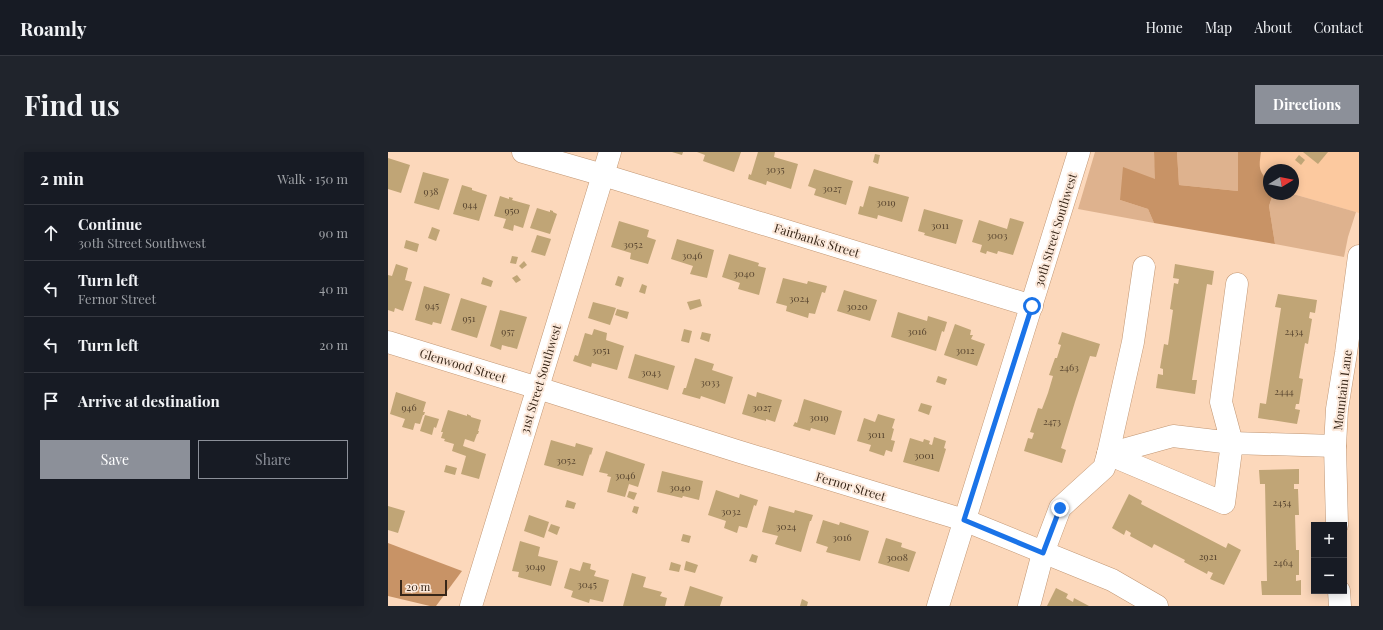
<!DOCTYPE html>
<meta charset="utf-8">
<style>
:root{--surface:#171b24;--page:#20242c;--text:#f1f3f6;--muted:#9ea1a6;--line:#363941;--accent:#8c9099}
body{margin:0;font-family:"Playfair Display",serif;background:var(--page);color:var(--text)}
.controls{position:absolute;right:12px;bottom:12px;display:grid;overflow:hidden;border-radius:0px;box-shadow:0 2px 10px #0003}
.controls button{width:36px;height:36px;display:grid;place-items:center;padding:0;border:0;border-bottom:1px solid var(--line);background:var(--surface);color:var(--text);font:20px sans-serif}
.compass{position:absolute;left:875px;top:12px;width:36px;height:36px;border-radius:50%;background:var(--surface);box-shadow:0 2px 10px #0003;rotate:80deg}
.scale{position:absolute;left:12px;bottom:10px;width:47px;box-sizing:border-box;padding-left:4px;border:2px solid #372618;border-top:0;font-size:11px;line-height:14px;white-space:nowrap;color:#372618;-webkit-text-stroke:3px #fce9db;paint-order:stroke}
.stop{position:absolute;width:12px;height:12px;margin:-9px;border:3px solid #1a73e8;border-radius:50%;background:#fff}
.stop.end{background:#1a73e8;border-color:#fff;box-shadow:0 1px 4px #0008}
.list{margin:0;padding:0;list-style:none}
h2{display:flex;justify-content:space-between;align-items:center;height:52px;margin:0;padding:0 16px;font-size:17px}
h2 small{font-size:13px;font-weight:400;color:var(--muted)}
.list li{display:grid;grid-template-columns:26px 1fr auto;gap:12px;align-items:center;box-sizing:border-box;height:56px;padding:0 16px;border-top:1px solid var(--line)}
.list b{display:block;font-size:15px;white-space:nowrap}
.list p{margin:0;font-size:13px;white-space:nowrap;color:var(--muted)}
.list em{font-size:13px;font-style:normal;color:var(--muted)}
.actions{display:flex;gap:8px;padding:12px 16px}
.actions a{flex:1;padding:9px 0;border:1px solid var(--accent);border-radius:0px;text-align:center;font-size:14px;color:var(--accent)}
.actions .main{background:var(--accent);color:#fff}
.icon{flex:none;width:22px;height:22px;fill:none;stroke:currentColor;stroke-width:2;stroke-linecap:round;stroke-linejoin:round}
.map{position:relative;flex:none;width:971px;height:454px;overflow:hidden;border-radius:0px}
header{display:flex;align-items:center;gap:24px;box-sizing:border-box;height:56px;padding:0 20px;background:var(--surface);border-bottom:1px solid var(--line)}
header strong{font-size:19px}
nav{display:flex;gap:22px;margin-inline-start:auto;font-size:14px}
.intro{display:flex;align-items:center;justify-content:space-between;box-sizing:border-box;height:96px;padding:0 24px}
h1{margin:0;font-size:28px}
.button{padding:10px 18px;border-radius:0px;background:var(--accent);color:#fff;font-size:14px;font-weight:700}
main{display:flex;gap:24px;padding:0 24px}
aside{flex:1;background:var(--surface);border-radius:0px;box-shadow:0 2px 10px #0003}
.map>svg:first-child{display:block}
.built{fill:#fcc99f}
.green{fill:#deb28e}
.forest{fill:#c89366}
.building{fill:#c0a576}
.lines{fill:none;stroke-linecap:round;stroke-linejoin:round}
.minor-casing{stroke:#c19673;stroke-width:23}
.minor{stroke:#fff;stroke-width:22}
.route{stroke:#1a73e8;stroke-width:5}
.labels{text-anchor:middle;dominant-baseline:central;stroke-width:4;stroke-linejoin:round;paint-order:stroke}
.number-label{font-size:10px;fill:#594630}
.street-label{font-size:12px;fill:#372618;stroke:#fce9db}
</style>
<header>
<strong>Roamly</strong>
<nav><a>Home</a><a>Map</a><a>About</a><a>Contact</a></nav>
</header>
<div class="intro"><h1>Find us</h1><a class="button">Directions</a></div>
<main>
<aside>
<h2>2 min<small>Walk · 150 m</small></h2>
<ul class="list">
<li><svg class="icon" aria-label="ahead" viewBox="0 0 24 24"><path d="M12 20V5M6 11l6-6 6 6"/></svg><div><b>Continue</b><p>30th Street Southwest</p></div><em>90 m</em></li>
<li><svg class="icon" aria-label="left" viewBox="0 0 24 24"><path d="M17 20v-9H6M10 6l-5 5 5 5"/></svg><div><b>Turn left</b><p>Fernor Street</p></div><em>40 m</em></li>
<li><svg class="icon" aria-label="left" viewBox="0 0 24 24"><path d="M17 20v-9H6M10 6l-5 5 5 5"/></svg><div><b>Turn left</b></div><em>20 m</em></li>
<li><svg class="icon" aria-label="arrive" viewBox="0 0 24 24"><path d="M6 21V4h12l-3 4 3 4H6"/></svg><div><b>Arrive at destination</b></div></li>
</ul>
<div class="actions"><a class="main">Save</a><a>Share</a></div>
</aside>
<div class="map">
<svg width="971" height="454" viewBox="0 0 971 454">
<rect width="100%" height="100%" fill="#fcd8bb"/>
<polygon class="built" points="873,0 971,0 971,61 905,42 905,18 881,18 881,30 873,22 871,12"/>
<g class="green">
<polygon points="707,0 766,0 768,28 732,48 760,57 766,71 690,57"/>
<polygon points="789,0 850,0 850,39 791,33"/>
<polygon points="885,42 905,42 968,60 960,85 956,105 887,92 881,54"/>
</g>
<g class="forest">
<path d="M766 0H789L791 33 850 39V0H873C871 15 870 19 881 30V42H885L881 54 887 92 766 71 760 57 732 48 735 15 767 27Z"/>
<polygon points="0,391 74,419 48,454 42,454 0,444"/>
</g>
<g class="building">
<polygon points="284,0 295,0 294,3"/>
<polygon points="309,0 353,0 346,20 315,9 317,3"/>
<polygon points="370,0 387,0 386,5 410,12 403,37 379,29 378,33 360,27 361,22 363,23"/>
<polygon points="915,0 940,0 930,12"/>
<polygon points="487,2 492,3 490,12 485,10"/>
<polygon points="911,3 917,8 913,13 907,8"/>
<polygon points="0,6 22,13 13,41 0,37"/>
<polygon points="426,17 465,29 458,53 426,43 428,37 420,34"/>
<polygon points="35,20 61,27 51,58 26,51"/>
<polygon points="74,33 84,36 84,38 99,43 91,69 65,62"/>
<polygon points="481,34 521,45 514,70 490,63 489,67 470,62 472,54 475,55"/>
<polygon points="112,44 121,47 121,45 125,46 124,48 142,53 135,76 126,73 125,79 115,76 118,67 106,64"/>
<polygon points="149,56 162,60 162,58 165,59 165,60 169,62 162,82 142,76"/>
<polygon points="536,57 575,68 568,92 536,83 537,81 530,79"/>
<polygon points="622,66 636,70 625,103 610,99 609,102 599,99 598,102 592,100 594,93 584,90 591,68 619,77"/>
<polygon points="231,69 261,78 259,85 268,88 260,112 242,107 243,101 223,95"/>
<polygon points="44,75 52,78 48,89 40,86"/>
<polygon points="149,83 163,87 157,104 143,100"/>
<polygon points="289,87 326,98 319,126 302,122 305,114 283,107"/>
<polygon points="18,88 31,92 29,100 16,96"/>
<polygon points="341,102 371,111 370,114 378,116 371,143 350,137 352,131 334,125"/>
<polygon points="124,104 130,105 128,112 122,111"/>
<polygon points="136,109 139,113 134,117 131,114"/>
<polygon points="8,112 20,116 17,128 24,130 15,159 7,156 6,160 0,158 0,123 4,124"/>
<polygon points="787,112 826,119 824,133 819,132 804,228 809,228 807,242 768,236 770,222 775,223 775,217 772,216 776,192 780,193 785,158 782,157 786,131 790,132 791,127 785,126"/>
<polygon points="129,123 133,128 128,131 124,126"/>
<polygon points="230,124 236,126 233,135 227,133"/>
<polygon points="95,125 105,129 103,135 93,132"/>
<polygon points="395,126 419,132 420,129 439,134 437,141 434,140 427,162 421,161 420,166 398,159 399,154 388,151"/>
<polygon points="254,132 259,134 257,142 251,140"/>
<polygon points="36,134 62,142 53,172 45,170 44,173 27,168"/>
<polygon points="456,138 489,148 482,169 449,159"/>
<polygon points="890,142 929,148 927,161 922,160 921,166 924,167 920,192 917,191 911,226 915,227 911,252 908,252 907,257 912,258 909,272 870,266 872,251 878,252 893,156 887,155"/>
<polygon points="73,146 99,154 89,186 63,178"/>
<polygon points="312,147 314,154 302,158 299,150"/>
<polygon points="205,150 228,156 222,173 200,166"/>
<polygon points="229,157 241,160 239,167 227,163"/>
<polygon points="112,158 139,165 129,197 114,193 113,198 102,194"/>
<polygon points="510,160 539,169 540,164 559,170 556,180 554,179 548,199 503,185"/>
<polygon points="567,172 583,178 582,183 585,183 583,187 597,192 589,214 556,203"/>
<polygon points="206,177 219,181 218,188 236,194 229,218 204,211 203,215 185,209 187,203 190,204 197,181 204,183"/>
<polygon points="296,177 304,179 301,191 293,189"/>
<polygon points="314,180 323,182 321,190 312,187"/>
<polygon points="674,180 712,192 708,205 702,204 687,250 673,296 678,298 674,311 636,299 640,286 644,287 646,281 642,280 650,256 654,257 660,241 665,224 661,223 667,206 669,206 673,193 670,192"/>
<polygon points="247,202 287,214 280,238 240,226"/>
<polygon points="307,206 326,212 324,218 345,225 337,252 313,244 312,247 294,242 296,236 298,236"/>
<polygon points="550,224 559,227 557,233 548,230"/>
<polygon points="8,240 38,250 35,260 37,260 36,263 35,263 32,272 27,271 25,278 14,275 17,267 2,262"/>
<polygon points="369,240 394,248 387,270 378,267 378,269 354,262 360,242 368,245"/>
<polygon points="416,247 454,259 447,283 423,276 422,279 405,274 407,270 409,271"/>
<polygon points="533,251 544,254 541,263 530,259"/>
<polygon points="60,258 79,264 79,262 83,264 83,265 93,268 90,279 91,279 90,282 89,282 86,290 77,287 75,294 98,302 91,327 73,322 78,304 64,299 66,292 56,289 57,287 53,286 55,280 53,280"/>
<polygon points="490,262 507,267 504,276 506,277 503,288 507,289 504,300 498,298 496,304 481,299 483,293 469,289 476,266 487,270"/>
<polygon points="37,263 51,267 48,276 46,275 44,283 32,279"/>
<polygon points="546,285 558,289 556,296 558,297 551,320 515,310 522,286 535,290 536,287 542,289 541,292 544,293"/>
<polygon points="163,288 187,295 188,291 205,296 203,303 202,302 195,324 156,313"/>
<polygon points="218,299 257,312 250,335 241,332 237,345 219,340 223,325 219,324 220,322 211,320"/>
<polygon points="58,313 69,316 67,323 56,320"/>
<polygon points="911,317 911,332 906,332 906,337 910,337 911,363 907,363 908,398 911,398 911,423 908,423 908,429 913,428 913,443 874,443 873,429 879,429 877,332 872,332 871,318"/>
<polygon points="274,319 315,329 311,348 295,344 294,346 269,340"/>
<polygon points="328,338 351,346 352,342 370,348 368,354 366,353 359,376 351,374 349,381 336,376 338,369 320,363"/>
<polygon points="241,339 249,341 246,348 239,345"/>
<polygon points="741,342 754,349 753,352 838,396 840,391 853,398 836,433 822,427 825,421 820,419 819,422 796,410 797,408 766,392 764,396 742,384 743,381 738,378 736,383 724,376"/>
<polygon points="179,348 188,351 186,357 177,355"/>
<polygon points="0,354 17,359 10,381 0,378"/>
<polygon points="246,354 251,355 249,362 244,360"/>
<polygon points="381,354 406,361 407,358 425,363 423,369 422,369 413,400 387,392 390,384 374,380"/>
<polygon points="141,363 161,370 156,386 136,379"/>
<polygon points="435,368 451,373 452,370 481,379 472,409 438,400 440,395 428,391"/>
<polygon points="163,372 172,375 169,383 160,379"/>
<polygon points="295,382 303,384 301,391 293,389"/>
<polygon points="498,386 514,391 513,395 528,400 521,420 490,411"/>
<polygon points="132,389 152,395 150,404 170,409 163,434 130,425 131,420 124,419"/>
<polygon points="364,402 370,404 368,411 361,409"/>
<polygon points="298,409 310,413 307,421 296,418"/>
<polygon points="195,410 203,412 202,417 208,419 206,424 221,428 215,450 202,447 201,451 183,445 185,439 176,436 182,416 192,419"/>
<polygon points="283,410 293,413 291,420 281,418"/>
<polygon points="244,421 258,425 255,435 274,440 272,444 279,446 277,454 235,454"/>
<polygon points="302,434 335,445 332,454 296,454"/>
<polygon points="668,436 680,442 678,446 685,450 686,446 701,454 659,454"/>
<polygon points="414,447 420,450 419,454 412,454"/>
</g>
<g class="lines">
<g class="minor-casing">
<g id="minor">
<polyline points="135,0 215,23 644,154"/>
<polyline points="0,190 150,236 349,299 576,368 724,428 769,454"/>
<polyline points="720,302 836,351 844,291 947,294"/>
<polyline points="720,302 785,284 844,291 833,250 849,132"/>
<polyline points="949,373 947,294 949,257 958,201 971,104"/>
<polyline points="951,439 952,454"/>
<polyline points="83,454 222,0"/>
<polyline points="550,454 691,0"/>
<polyline points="641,454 655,401 672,356 716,316 720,302 745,190 756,115"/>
</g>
</g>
<use href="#minor" class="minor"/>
</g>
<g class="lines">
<polyline class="route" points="644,154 576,368 655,401 672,356"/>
</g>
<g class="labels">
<g class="number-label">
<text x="387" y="17">3035</text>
<text x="444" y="36">3027</text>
<text x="43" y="39">938</text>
<text x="498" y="50">3019</text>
<text x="82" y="52">944</text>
<text x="124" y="58">950</text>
<text x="552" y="73">3011</text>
<text x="609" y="83">3003</text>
<text x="245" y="92">3052</text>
<text x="304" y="103">3046</text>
<text x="356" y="121">3040</text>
<text x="411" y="146">3024</text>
<text x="44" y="153">945</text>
<text x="469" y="154">3020</text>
<text x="81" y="166">951</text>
<text x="120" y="179">957</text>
<text x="529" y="179">3016</text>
<text x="906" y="179">2434</text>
<text x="213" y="198">3051</text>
<text x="577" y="198">3012</text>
<text x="681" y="215">2463</text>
<text x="263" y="220">3043</text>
<text x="322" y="230">3033</text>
<text x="896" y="239">2444</text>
<text x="21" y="255">946</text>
<text x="374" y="255">3027</text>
<text x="431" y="265">3019</text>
<text x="664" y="269">2473</text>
<text x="488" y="282">3011</text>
<text x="536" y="303">3001</text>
<text x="178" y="308">3052</text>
<text x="237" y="323">3046</text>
<text x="292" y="335">3040</text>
<text x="894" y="350">2454</text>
<text x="343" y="359">3032</text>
<text x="398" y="374">3024</text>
<text x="454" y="385">3016</text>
<text x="820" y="404">2921</text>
<text x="509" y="405">3008</text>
<text x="895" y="410">2464</text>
<text x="147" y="414">3049</text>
<text x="199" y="432">3045</text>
</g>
<g class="street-label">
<text transform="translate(667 78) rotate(-73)">30th Street Southwest</text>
<text transform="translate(429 88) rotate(17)">Fairbanks Street</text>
<text transform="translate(75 213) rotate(17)">Glenwood Street</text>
<text transform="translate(152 227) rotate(-73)">31st Street Southwest</text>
<text transform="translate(954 238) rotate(-83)">Mountain Lane</text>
<text transform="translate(463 334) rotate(17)">Fernor Street</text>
</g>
</g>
</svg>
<div class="controls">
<button>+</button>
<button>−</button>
</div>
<svg class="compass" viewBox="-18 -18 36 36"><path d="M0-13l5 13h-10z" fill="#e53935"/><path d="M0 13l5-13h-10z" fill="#9ea1a6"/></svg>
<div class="scale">20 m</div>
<div class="stop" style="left:644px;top:154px"></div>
<div class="stop end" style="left:672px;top:356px"></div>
</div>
</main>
